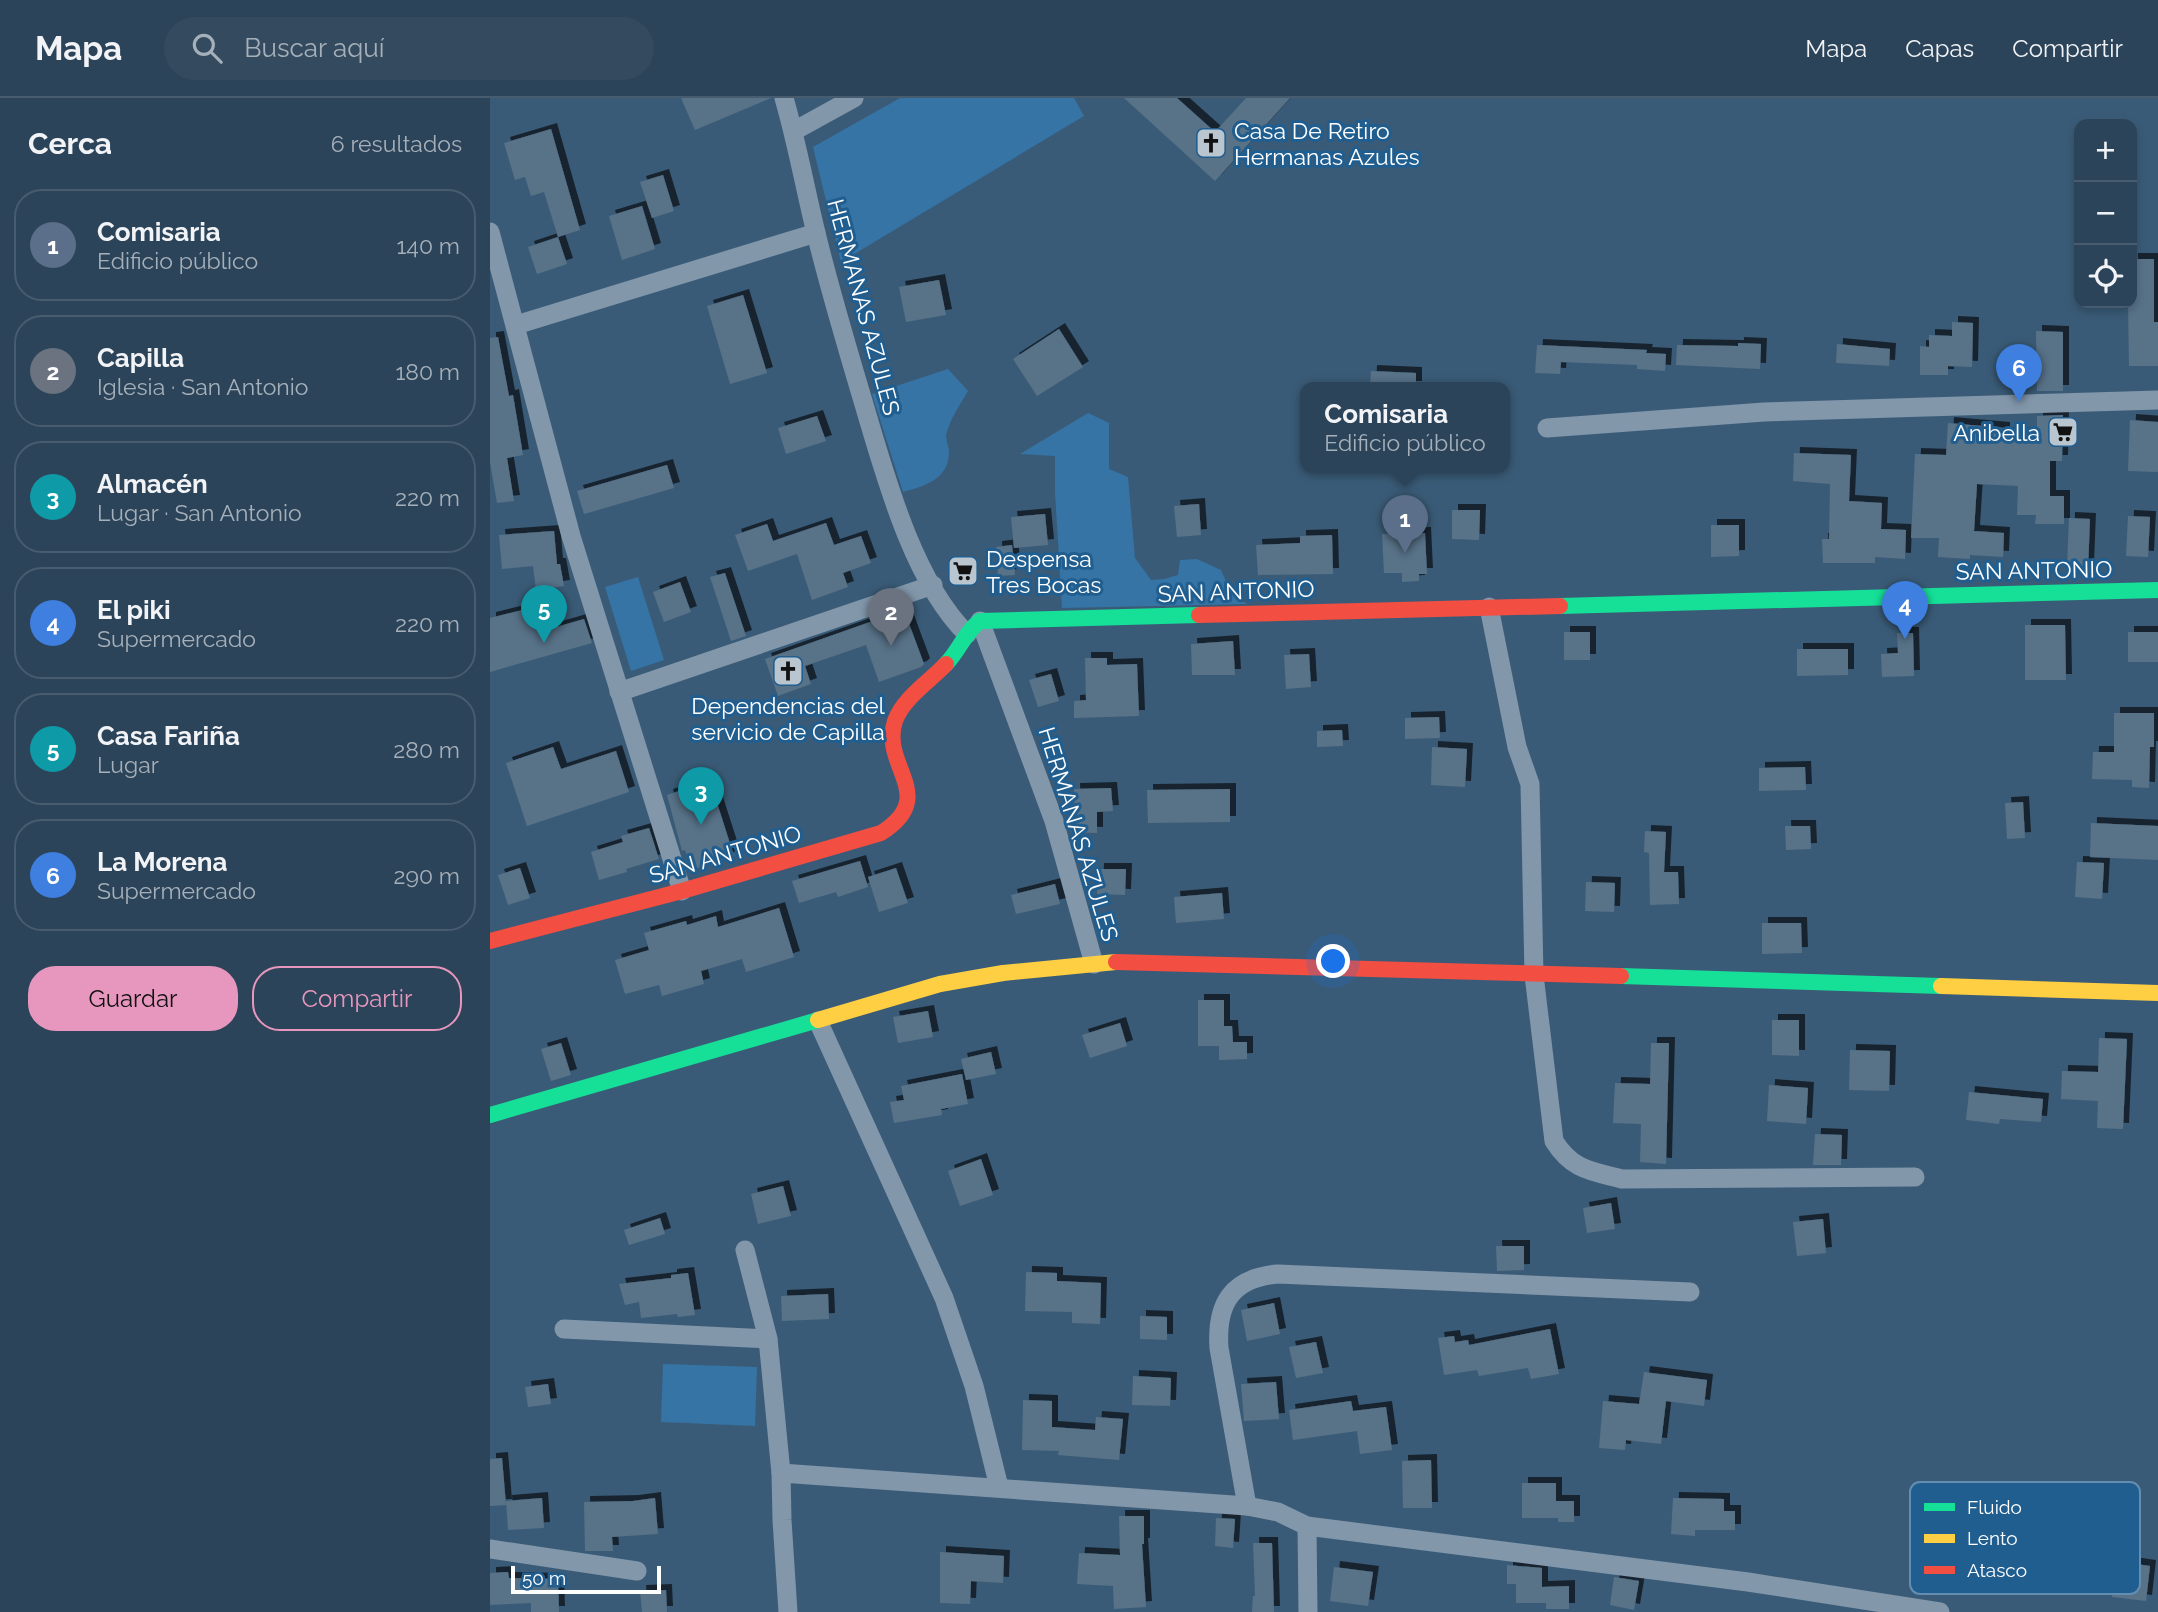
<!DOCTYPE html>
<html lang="es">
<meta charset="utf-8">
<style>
:root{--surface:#2c4459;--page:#344b5f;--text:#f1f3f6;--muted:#a6b0ba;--line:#485c6f;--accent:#e797bd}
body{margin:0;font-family:Raleway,sans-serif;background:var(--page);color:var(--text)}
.controls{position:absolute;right:21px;top:21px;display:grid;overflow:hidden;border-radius:14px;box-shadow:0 4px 10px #0003}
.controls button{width:63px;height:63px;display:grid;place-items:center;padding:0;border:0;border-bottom:2px solid var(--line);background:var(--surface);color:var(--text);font:35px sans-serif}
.scale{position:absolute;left:21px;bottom:18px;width:150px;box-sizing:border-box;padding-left:7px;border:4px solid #fff;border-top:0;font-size:19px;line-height:24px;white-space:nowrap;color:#fff;-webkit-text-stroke:5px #215e90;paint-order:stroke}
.you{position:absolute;left:844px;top:864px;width:24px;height:24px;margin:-18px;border:5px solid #fff;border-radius:50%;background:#1a73e8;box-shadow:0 0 0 10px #1a73e833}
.badge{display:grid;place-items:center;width:46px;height:46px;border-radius:50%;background:var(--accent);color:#fff;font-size:23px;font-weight:700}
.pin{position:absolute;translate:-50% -58px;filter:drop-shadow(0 2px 4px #0008)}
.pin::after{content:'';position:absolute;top:37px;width:24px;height:21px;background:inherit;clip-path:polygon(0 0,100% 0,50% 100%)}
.popup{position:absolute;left:810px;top:284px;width:210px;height:91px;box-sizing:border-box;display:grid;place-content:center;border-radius:14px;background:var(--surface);filter:drop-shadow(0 2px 5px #0005);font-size:23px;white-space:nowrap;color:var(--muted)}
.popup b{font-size:26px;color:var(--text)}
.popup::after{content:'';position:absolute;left:50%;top:100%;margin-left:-14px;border:14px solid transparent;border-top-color:var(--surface)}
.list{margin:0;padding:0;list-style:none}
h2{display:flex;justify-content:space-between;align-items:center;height:91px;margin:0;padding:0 28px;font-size:30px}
h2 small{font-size:23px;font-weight:400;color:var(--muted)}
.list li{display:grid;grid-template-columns:46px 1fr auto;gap:21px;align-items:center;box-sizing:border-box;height:112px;margin:0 14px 14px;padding:0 14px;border:2px solid var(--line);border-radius:28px}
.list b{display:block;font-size:26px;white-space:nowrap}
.list p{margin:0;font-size:23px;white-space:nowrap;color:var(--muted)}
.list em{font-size:23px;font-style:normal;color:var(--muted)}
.actions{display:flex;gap:14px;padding:21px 28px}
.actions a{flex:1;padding:16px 0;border:2px solid var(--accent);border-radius:28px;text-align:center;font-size:24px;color:var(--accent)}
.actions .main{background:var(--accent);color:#111}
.icon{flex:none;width:38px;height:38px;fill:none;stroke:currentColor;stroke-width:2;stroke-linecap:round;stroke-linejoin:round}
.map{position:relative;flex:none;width:1668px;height:1514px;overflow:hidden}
header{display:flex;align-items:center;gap:42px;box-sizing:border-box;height:98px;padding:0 35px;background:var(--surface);border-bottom:2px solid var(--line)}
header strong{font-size:33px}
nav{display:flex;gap:38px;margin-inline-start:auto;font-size:24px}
.search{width:490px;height:63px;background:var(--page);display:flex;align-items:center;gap:18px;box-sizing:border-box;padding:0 24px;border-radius:38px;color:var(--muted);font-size:26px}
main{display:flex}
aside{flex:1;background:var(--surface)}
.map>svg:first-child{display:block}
.green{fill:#3674a6}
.building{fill:#587288;filter:url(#shadow)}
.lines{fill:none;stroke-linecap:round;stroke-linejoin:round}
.street{stroke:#8297aa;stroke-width:19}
.fast{stroke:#16e098;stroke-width:16}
.slow{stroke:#ffcf43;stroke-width:16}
.jam{stroke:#f24e42;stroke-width:16}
.labels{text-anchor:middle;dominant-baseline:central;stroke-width:6;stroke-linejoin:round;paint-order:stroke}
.poi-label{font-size:23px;fill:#fff;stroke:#215e90;text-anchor:start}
.street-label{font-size:23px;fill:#fff;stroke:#215e90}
.key{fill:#215e90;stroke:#648eb1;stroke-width:2}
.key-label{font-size:19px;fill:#fff}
</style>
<header>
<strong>Mapa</strong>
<div class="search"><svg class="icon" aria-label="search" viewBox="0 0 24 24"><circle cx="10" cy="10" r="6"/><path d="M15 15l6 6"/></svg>Buscar aquí</div>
<nav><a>Mapa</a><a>Capas</a><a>Compartir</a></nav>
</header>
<main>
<aside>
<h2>Cerca<small>6 resultados</small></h2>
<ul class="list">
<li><span class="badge" style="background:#5c6f8a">1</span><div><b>Comisaria</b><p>Edificio público</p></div><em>140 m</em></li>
<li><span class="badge" style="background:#6b7280">2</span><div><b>Capilla</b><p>Iglesia · San Antonio</p></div><em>180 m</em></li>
<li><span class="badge" style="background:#0f9aa8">3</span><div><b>Almacén</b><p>Lugar · San Antonio</p></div><em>220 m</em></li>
<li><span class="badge" style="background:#3f7fe0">4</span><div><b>El piki</b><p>Supermercado</p></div><em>220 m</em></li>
<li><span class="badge" style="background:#0f9aa8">5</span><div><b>Casa Fariña</b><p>Lugar</p></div><em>280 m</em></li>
<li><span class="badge" style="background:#3f7fe0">6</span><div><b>La Morena</b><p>Supermercado</p></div><em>290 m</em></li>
</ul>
<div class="actions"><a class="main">Guardar</a><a>Compartir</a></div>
</aside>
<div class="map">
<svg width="1668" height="1514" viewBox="0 0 1668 1514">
<defs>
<filter id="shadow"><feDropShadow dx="6" dy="-6" stdDeviation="0" flood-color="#0009"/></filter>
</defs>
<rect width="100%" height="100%" fill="#3a5b77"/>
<g class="green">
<polygon points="410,0 584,0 594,18 351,164 323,49"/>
<path d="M458 271 478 293C470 307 459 322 456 338 456 343 459 349 459 354 459 381 435 388 413 394L382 296Z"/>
<polygon points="598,315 619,325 619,371 638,379 645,460 661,482 674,481 688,477 690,462 707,461 731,472 742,497 757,506 572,510 565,394 565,358 530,356"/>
<polygon points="148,479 174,562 141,573 115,489"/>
<polygon points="173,1266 267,1269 265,1328 171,1324"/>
</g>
<g class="building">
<polygon points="191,0 281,0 205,32"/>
<polygon points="634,0 687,0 725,34 756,0 800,0 725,83"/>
<polygon points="61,31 90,132 68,139 54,94 41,98 35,79 25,82 14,45"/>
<polygon points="173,77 184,113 162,120 150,84"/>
<polygon points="152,108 165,151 132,162 119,118"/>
<polygon points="68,139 77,166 47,176 38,149"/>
<polygon points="1642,161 1664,161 1664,224 1668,224 1668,268 1639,268 1638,205 1642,205"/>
<polygon points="449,182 456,217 416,224 409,189"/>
<polygon points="253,197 277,275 240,286 217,208"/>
<polygon points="1462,224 1483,225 1482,269 1458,268 1458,277 1430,277 1430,248 1439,249 1439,237 1462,238"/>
<polygon points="569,231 593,269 547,298 523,261"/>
<polygon points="1546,233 1573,234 1573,293 1547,293"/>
<polygon points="8,239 19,298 23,297 33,357 17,360 24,403 7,405 0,364 0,240"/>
<polygon points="1248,245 1271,246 1270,271 1186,267 1187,247 1248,248"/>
<polygon points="1347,246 1400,251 1399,268 1346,265"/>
<polygon points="1047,247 1157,252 1156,255 1176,256 1175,273 1147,271 1147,267 1071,264 1070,276 1045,275"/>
<polygon points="881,273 926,275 926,289 880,289"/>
<polygon points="1573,317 1572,363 1560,363 1560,398 1574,398 1574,426 1545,426 1546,417 1527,417 1528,388 1487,386 1484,433 1514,435 1513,459 1480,457 1480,461 1448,459 1449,440 1421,440 1425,356 1456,357 1458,325 1514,330 1514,335 1547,336 1547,318"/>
<polygon points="327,318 336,343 296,356 288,330"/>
<polygon points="1640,322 1668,324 1668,374 1638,373"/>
<polygon points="1304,355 1361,357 1359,403 1392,405 1391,431 1416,432 1415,461 1385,459 1385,465 1333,465 1332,441 1339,441 1340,386 1303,383"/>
<polygon points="177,367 184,390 94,416 87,393"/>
<polygon points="709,406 711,437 687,439 684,408"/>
<polygon points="962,412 990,412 989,442 962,441"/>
<polygon points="555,416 558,447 524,450 521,419"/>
<polygon points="1638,418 1660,419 1658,459 1636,458"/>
<polygon points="1579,420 1600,421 1598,471 1577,470"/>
<polygon points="336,425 344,447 371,438 381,465 353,475 358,489 322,502 307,456 258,473 245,437 277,426 283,443"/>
<polygon points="1221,427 1249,427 1249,458 1221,459"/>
<polygon points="64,433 67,466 70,466 74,488 46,492 43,468 12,471 9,437"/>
<polygon points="935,435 937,476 929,476 929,483 912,484 912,475 894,475 892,436"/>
<polygon points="842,437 843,476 768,477 766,447 810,445 810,438"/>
<polygon points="522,447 525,477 508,478 506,449"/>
<polygon points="235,475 256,538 241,543 220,479"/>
<polygon points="190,484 201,514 174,524 163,494"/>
<polygon points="53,507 59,531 94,521 102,545 0,574 0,520"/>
<polygon points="414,512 434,566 431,569 389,584 376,547 315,568 321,586 288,598 275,561"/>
<polygon points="1535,527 1575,527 1576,582 1535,582"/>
<rect x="1074" y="534" width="26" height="28"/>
<rect x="1638" y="534" width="30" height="30"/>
<polygon points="1407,535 1423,535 1424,578 1392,579 1391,556 1408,555"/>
<polygon points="743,543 745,577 702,577 701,546"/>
<polygon points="1307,551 1358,551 1358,577 1307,578"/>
<polygon points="819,556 821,589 796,591 794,557"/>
<polygon points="595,560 617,560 617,567 647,566 649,618 584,620 584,603 596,602"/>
<polygon points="561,576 569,603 548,609 539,582"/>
<polygon points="1624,615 1664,615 1664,649 1660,649 1659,690 1642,689 1642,682 1602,681 1603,654 1624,654"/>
<polygon points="949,619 950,640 915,641 915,620"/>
<polygon points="852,632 853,648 827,649 827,633"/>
<polygon points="63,649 71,671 126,653 139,694 37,728 16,665"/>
<polygon points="942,649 977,651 975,689 941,687"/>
<polygon points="1315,669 1316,692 1269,693 1269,670"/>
<polygon points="220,683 244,758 201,772 195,752 192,753 177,697"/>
<polygon points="621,690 623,713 607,714 607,735 581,734 581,717 585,717 584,691"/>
<polygon points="740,691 740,724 658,725 657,692"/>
<polygon points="1533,704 1535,740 1517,741 1515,705"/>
<polygon points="1601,725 1668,728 1668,762 1600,759"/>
<polygon points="1295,728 1320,728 1321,751 1296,752"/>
<polygon points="159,730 169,761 136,771 137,774 109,782 101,754 133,744 131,738"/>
<polygon points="1155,733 1176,734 1174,774 1188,774 1189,806 1160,807 1159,755 1154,754"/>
<polygon points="370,763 378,789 348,799 346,794 309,805 302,783"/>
<polygon points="1587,764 1614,765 1612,801 1585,799"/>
<polygon points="30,770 40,800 18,807 8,777"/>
<polygon points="406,770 418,805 389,814 378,779"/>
<polygon points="608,771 636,771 635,797 607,796"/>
<polygon points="1096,784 1125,785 1124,814 1095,813"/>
<polygon points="565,786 570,806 526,816 521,797"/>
<polygon points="732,795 734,821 686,825 684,799"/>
<polygon points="289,810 304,859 256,874 252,861 211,873 214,886 172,898 169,887 135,896 125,862 159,852 154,835 196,823 197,827 226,818 228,829"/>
<polygon points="1272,825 1311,825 1312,855 1272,856"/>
<polygon points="708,902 734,902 734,928 742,928 743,944 757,944 757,961 729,962 729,948 708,948"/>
<polygon points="438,913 443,939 408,945 403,919"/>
<polygon points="1282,922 1309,922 1309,958 1282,957"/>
<polygon points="630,925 637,948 600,960 592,937"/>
<polygon points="1609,940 1637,941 1633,1031 1607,1030 1608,1003 1571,1001 1572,973 1608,974"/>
<polygon points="71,945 81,977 61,983 51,951"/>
<polygon points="1161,945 1179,945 1176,1066 1150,1064 1151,1026 1123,1025 1125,985 1160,986"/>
<polygon points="1360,952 1400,953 1399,993 1359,992"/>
<polygon points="501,954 506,976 476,982 471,961"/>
<polygon points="472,976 478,1006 451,1011 452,1017 404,1025 400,1004 414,1002 411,988"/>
<polygon points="1279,987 1318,990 1316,1026 1277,1023"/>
<polygon points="1479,994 1553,1001 1551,1024 1510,1021 1509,1026 1476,1022"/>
<polygon points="1325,1036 1352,1037 1351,1067 1323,1067"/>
<polygon points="491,1061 503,1097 470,1108 458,1073"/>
<polygon points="293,1088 301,1118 268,1126 261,1096"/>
<polygon points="1121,1105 1125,1131 1097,1135 1093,1110"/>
<polygon points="170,1120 175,1136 139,1147 134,1132"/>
<polygon points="1333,1121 1336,1155 1307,1158 1303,1124"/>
<polygon points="1006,1148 1034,1148 1034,1172 1007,1173"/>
<polygon points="536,1174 567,1175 567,1183 611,1185 610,1226 582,1225 582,1214 535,1213"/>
<polygon points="198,1175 205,1217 188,1219 187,1216 151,1220 149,1204 135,1207 129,1186 181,1180 181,1177"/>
<polygon points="338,1196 339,1221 292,1223 291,1198"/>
<polygon points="784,1205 790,1236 757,1243 751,1212"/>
<polygon points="650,1218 677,1219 677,1242 650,1241"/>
<polygon points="1060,1231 1069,1276 1041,1281 1038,1270 989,1278 987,1272 954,1277 948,1240 964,1238 965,1244 978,1242 979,1247"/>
<polygon points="826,1244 833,1275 806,1280 799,1249"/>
<polygon points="1154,1274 1217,1282 1214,1308 1176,1303 1171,1346 1136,1342 1135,1352 1109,1350 1113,1303 1149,1306"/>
<polygon points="643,1278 681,1280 680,1308 642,1307"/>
<polygon points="786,1284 789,1321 754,1323 751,1286"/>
<polygon points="58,1286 61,1306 38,1309 35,1289"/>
<polygon points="533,1302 562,1303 562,1329 605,1332 606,1319 633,1321 629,1362 568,1357 569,1353 532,1352"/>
<polygon points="861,1303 863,1313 896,1309 902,1352 870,1356 867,1333 803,1342 799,1312"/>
<polygon points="12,1360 16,1407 0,1408 0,1361"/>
<polygon points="941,1362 942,1410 913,1410 912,1363"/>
<polygon points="1032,1385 1066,1385 1066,1403 1084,1403 1084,1424 1068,1424 1068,1420 1032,1420"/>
<polygon points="52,1400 54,1430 18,1432 16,1403"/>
<polygon points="165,1400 168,1436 122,1439 123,1453 95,1453 94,1404 143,1403"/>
<polygon points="1183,1400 1234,1401 1234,1413 1245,1413 1245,1432 1205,1432 1205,1438 1181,1436"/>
<polygon points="629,1418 654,1418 654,1446 652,1446 656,1509 624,1511 623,1488 587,1486 589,1455 630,1457"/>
<polygon points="726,1420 745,1421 743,1450 725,1448"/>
<polygon points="1568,1429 1568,1432 1604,1434 1603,1469 1569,1467 1569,1491 1539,1492 1538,1459 1546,1459 1546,1430"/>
<polygon points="763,1445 782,1445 784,1514 762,1514 763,1498 765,1498"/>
<polygon points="450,1454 514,1458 513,1485 481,1483 480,1506 450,1505"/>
<polygon points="1639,1465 1660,1468 1656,1503 1622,1499 1625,1477 1637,1479"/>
<polygon points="1017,1467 1052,1470 1052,1489 1079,1488 1079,1511 1056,1511 1056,1505 1026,1505 1026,1486 1017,1486"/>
<polygon points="844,1469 883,1474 878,1508 840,1503"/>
<polygon points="18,1474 19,1480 68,1481 69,1514 41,1514 41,1505 0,1507 0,1475"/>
<polygon points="1124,1479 1149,1483 1144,1512 1120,1507"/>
<polygon points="176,1492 177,1514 152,1514 150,1493"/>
</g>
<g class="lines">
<g class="street">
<path d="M294 0C307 45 315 90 326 135 341 197 360 259 378 320 398 388 426 486 477 536"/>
<polyline points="304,33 364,0"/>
<polyline points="0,134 81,438 192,793"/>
<polyline points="26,227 326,135"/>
<polyline points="1057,330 1274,314 1668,302"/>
<path d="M999 509 1027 649 1040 686 1044 877 1064 1043C1082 1072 1101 1073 1132 1081L1425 1079"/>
<polyline points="490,523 564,723 604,866"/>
<polyline points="129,594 443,487"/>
<polyline points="328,923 454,1200 484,1288 509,1389"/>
<polyline points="255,1152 278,1241 291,1375 292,1422 298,1514"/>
<polyline points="74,1231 278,1241"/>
<polyline points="291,1375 757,1408 788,1414 817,1428 1258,1484 1450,1514"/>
<path d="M757 1408 729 1250C726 1205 742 1180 788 1176L1200 1194"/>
<polyline points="817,1428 818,1514"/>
<polyline points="0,1451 147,1473"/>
</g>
<g class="fast">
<polyline points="1070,508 1668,492"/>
<path d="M456 566C469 553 475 534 490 523L709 517"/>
<polyline points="1131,878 1451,888"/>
<polyline points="0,1017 328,922"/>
</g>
<g class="slow">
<polyline points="1451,888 1668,895"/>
<polyline points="328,922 450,886 513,875 626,864"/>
</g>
<g class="jam">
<polyline points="709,517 1070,508"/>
<path d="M0 843 192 793 391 735C450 698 390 668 405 623 413 600 440 583 456 566"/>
<polyline points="626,864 1131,878"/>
</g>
</g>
<defs>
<g id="church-square" transform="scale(1.575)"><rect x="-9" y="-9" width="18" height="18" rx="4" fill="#bac6cf" stroke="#215e90"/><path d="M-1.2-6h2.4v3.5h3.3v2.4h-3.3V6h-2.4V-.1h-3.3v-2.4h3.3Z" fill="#111"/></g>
<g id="supermarket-square" transform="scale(1.575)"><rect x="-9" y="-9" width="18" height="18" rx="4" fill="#bac6cf" stroke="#215e90"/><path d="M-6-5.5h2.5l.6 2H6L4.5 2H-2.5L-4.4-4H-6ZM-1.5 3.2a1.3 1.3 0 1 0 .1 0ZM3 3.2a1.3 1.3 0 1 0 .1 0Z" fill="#111"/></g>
</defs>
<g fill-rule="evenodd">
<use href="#church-square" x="721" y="45"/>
<use href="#supermarket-square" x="1573" y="334"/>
<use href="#supermarket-square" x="473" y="473"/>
<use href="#church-square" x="298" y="573"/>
</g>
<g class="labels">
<g class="poi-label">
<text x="744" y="32">Casa De Retiro<tspan x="744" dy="26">Hermanas Azules</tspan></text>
<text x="1550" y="334" text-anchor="end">Anibella</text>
<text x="496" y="460">Despensa<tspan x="496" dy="26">Tres Bocas</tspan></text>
<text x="298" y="607" text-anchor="middle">Dependencias del<tspan x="298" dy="26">servicio de Capilla</tspan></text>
</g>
<g class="street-label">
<text transform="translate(374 209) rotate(75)">HERMANAS AZULES</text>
<text transform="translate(1544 472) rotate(-1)">SAN ANTONIO</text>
<text transform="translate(746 493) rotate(-2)">SAN ANTONIO</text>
<text transform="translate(589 736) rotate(73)">HERMANAS AZULES</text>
<text transform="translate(235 756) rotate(-16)">SAN ANTONIO</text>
</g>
</g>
<rect x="1420" y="1384" width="230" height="112" rx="10" class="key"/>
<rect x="1434" y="1405" width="31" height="8" fill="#16e098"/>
<rect x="1434" y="1436" width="31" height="9" fill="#ffcf43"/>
<rect x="1434" y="1468" width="31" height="8" fill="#f24e42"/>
<g class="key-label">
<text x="1477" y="1416">Fluido</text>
<text x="1477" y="1447">Lento</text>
<text x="1477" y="1479">Atasco</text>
</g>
</svg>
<div class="controls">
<button>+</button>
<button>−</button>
<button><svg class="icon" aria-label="locate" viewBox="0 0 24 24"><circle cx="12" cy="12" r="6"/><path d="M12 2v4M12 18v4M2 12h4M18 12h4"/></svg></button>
</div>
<div class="scale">50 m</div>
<div class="you"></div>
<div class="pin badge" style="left:915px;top:455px;background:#5c6f8a">1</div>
<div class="popup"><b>Comisaria</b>Edificio público</div>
<div class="pin badge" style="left:401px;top:548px;background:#6b7280">2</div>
<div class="pin badge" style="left:211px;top:727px;background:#0f9aa8">3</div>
<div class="pin badge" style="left:1415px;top:541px;background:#3f7fe0">4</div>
<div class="pin badge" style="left:54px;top:545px;background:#0f9aa8">5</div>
<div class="pin badge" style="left:1529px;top:304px;background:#3f7fe0">6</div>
</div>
</main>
